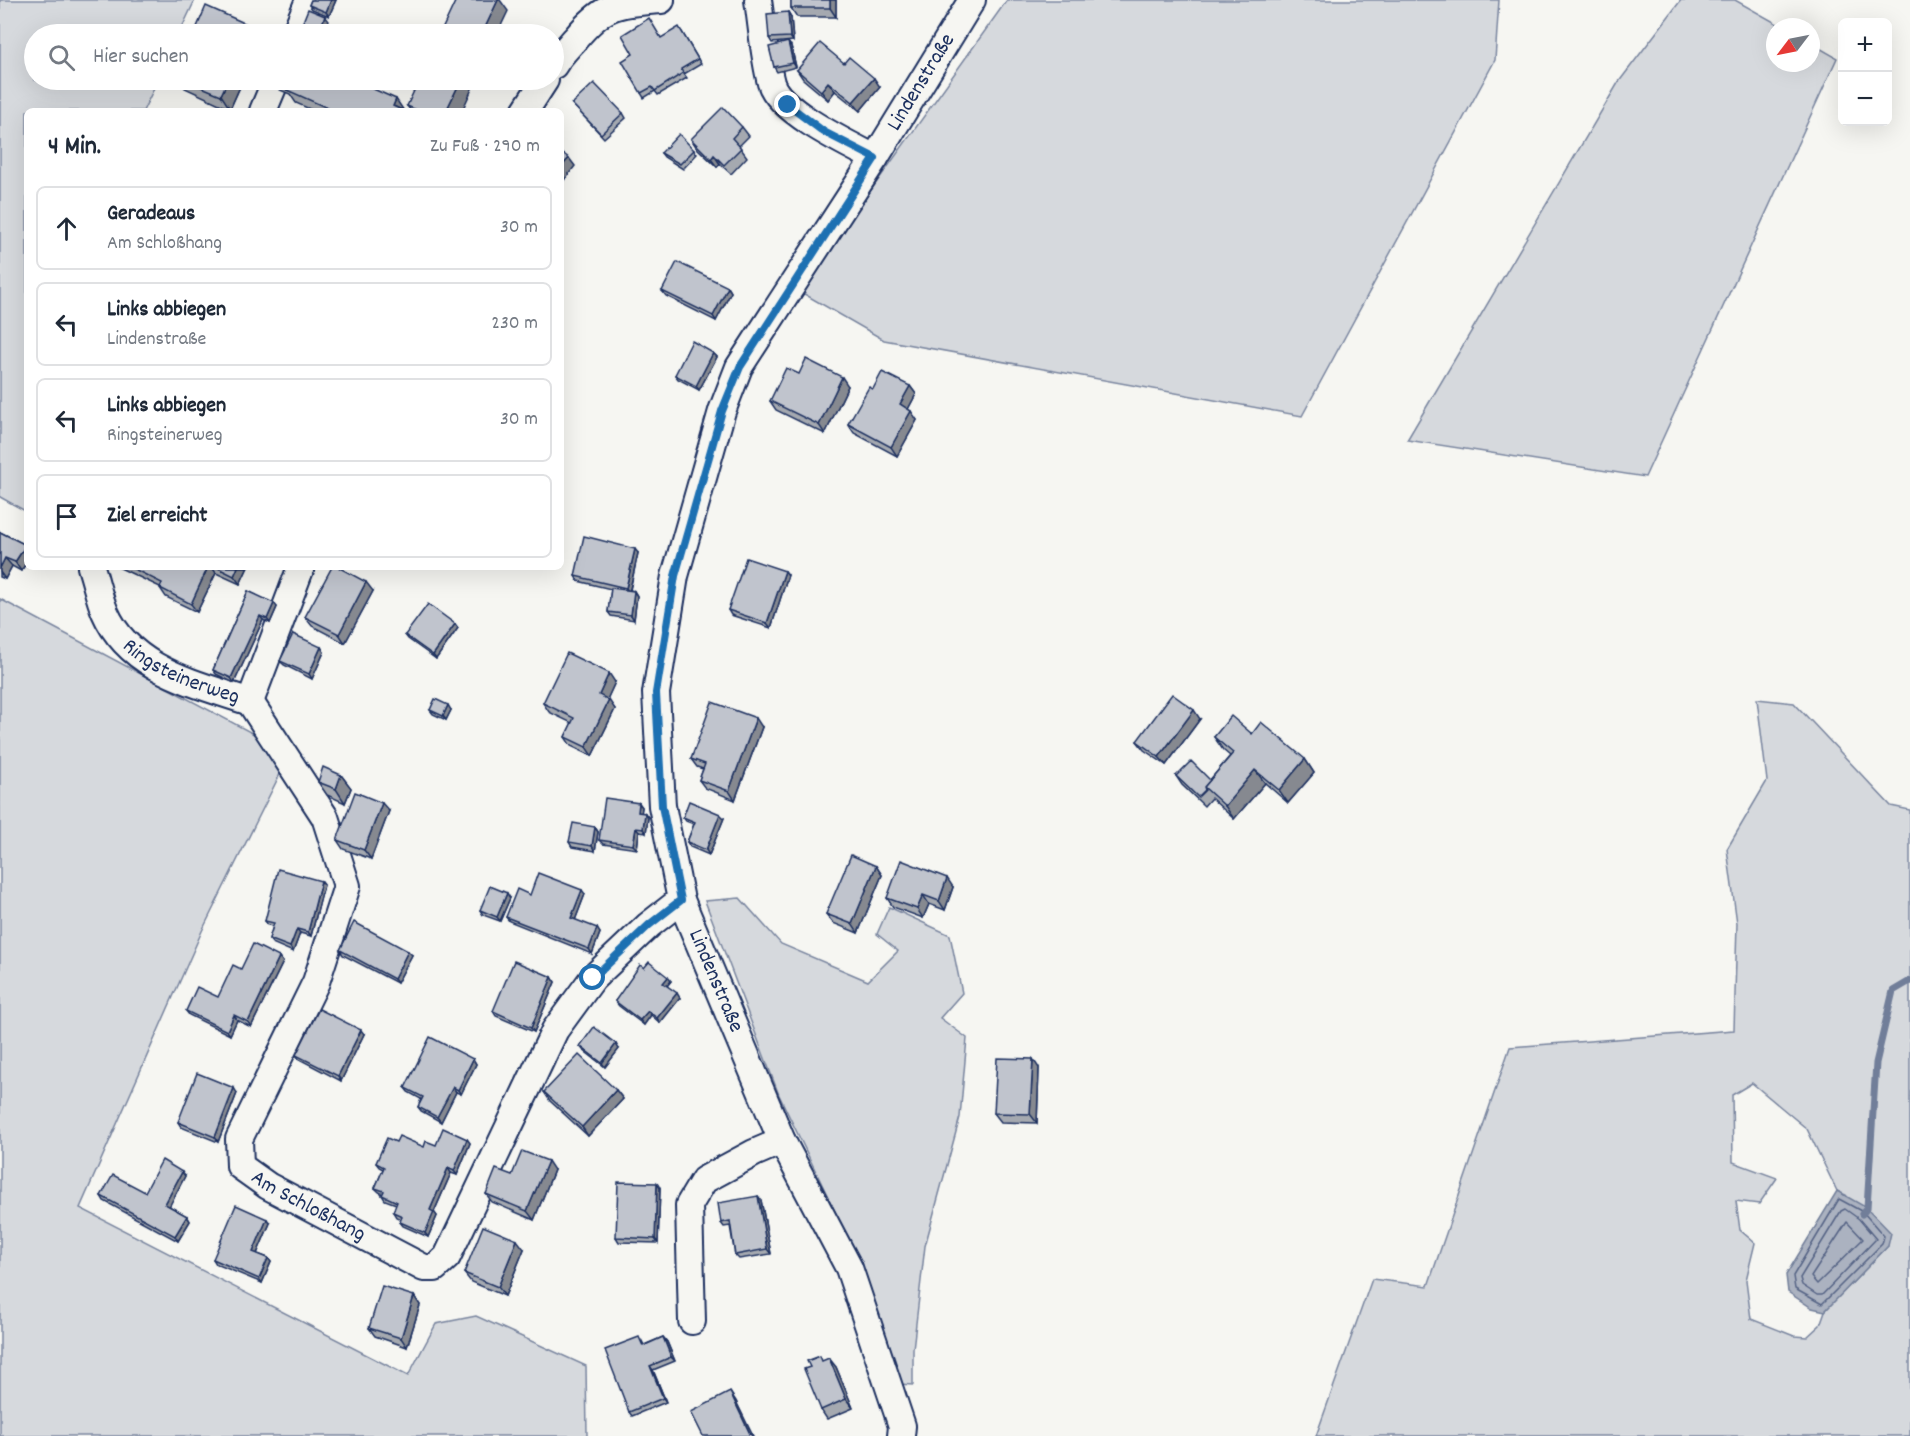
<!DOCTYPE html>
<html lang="de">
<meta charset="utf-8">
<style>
:root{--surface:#fff;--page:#f2f2f3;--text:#1f2937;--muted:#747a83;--line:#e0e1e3}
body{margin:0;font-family:Dekko,sans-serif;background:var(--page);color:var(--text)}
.controls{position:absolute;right:18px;top:18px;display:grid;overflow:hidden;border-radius:9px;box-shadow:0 6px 24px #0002}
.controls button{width:54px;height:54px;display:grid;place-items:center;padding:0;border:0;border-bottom:2px solid var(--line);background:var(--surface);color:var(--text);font:30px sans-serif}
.compass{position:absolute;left:1766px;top:18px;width:54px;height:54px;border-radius:50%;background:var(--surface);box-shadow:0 6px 24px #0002;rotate:238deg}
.stop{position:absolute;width:18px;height:18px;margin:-14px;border:4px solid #1f6fb2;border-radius:50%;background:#fff}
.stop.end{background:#1f6fb2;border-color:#fff;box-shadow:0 2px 6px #0008}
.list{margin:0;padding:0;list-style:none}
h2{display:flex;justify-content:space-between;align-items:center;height:78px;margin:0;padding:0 24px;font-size:26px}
h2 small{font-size:20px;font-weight:400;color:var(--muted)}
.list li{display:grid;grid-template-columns:39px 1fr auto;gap:18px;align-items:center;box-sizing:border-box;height:84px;margin:0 12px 12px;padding:0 12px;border:2px solid var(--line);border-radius:9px}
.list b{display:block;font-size:22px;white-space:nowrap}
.list p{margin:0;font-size:20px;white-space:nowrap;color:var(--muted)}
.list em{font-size:20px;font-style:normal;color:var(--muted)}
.icon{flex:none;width:33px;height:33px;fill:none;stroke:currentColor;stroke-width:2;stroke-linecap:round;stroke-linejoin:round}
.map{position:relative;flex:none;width:1910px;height:1436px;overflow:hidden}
.search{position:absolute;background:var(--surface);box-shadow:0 6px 24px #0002;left:24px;top:24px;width:540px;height:66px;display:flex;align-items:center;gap:15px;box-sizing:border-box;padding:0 21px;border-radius:33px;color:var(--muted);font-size:22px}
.panel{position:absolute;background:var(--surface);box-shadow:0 6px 24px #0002;left:24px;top:108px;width:540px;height:462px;border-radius:9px}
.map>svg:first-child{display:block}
.green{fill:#d6d9dd;stroke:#78849e;stroke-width:1.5;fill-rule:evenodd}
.water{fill:#abb2c0;stroke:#717e99;stroke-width:1.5}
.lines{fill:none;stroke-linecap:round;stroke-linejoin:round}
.shore{stroke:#556385;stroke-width:1.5}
.stream{stroke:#717e99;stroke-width:7}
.street-casing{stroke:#1b2f5e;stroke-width:30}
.street{stroke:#f6f6f2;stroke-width:26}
.wall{fill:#a5a9b0;stroke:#1b2f5e;stroke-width:1.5}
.shaded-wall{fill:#868990;stroke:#1b2f5e;stroke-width:1.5}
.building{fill:#c0c4cd;stroke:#1b2f5e;stroke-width:1.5}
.route{stroke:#1f6fb2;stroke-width:8}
.labels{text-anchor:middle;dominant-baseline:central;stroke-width:5;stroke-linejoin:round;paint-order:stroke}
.street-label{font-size:22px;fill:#1b2f5e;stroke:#f6f6f2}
</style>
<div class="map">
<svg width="1910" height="1436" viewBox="0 0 1910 1436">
<rect width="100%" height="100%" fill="#f6f6f2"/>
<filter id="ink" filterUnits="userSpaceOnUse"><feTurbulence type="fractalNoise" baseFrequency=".0167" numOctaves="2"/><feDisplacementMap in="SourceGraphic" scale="12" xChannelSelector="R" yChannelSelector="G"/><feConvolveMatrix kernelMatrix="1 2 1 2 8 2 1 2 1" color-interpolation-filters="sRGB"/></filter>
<g filter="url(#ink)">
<g class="green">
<polygon points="0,0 195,0 179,34 34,34 34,80 158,80 143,111 27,111 27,512 0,497"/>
<polygon points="1007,0 1499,0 1495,60 1302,416 884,340 799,291"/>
<polygon points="1681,0 1735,0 1783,27 1775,27 1775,63 1811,63 1811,43 1837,58 1645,477 1407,440 1618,83"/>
<polygon points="0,599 254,734 281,772 202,931 80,1208 408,1376 436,1324 476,1316 586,1366 587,1436 0,1436"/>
<path d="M1757 699 1794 703 1891 806 1910 810V1436H1316L1372 1279 1428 1286 1510 1047 1734 1030 1737 923 1727 849 1767 781ZM1752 1083 1807 1129 1837 1191 1846 1195 1888 1246 1825 1311 1820 1325 1807 1337 1794 1336 1751 1319 1746 1280 1755 1243 1740 1230 1736 1201 1759 1204 1777 1178 1733 1162 1732 1095Z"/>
<polygon points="740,898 781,944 868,981 898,951 877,934 889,907 950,935 962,993 940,1018 967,1038 960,1117 925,1246 913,1349 913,1385 898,1384 856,1255 779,1095 705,901"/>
</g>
<polygon class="water" points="1837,1191 1867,1208 1891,1233 1888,1246 1825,1311 1812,1308 1788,1292 1786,1275"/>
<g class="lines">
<g class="shore">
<polygon points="1839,1199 1863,1212 1884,1236 1882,1244 1822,1304 1795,1289 1793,1276"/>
<polygon points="1845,1209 1859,1219 1876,1239 1822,1295 1817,1295 1802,1285 1800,1278 1841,1211"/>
<polygon points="1847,1222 1863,1239 1817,1284 1811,1277"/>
</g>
<polyline class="stream" points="1862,1214 1867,1208 1876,1063 1893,991 1910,981"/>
<g class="street-casing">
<g id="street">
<path d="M758 0C762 27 764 57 771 83 780 112 848 144 875 158"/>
<polyline points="295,34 309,0"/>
<path d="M554 65C559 56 567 48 575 39 605 3 616 4 661 0"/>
<polyline points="263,111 276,80"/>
<polyline points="525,111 545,80"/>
<path id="s1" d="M91 567C96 582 99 598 105 612 130 670 195 683 250 702"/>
<path id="s2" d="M250 702 325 817 347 886 316 982 239 1139 240 1166 268 1186 424 1268H435L447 1257 555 1030 593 978 649 925 681 900"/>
<polyline points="250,702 301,567"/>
<polyline points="692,1321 689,1205 704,1180 754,1153 782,1141"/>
<path id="s3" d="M901 1436 902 1426 849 1268 782 1141 681 900 662 806 656 693 675 576 722 411 739 367 875 158 972 0"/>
</g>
</g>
<use href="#street" class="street"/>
</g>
<g class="wall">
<polygon points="311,0 336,0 329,16 312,9 309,5"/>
<polygon points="791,0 836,0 836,17 797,17 791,8"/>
<polygon points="788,12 791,17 793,41 772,43 769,38"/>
<polygon points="682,32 701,64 684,74 687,78 658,95 655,91 644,98 641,93 662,38"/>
<polygon points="791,46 796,67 777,72 774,67"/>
<polygon points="797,70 880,87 860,111 835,91 828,100 803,79"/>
<polygon points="179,80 243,80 230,109 185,88"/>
<polygon points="277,85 404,111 314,111 296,103 290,94 280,90"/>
<polygon points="572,104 623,113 626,118 604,138"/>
<polygon points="407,106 462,111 411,111"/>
<polygon points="742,127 749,136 739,146 747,157 731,174 720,164 717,167 697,148 691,139"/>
<polygon points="694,150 697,154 683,169 664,157 661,153"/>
<polygon points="728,287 731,292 716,321 666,296 662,291"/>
<polygon points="713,353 717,357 699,390 678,379 675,375"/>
<polygon points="799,374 848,386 825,434 776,410 770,401"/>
<polygon points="910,386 916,394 908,409 917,420 897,456 854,433 848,424 873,389"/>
<polygon points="0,532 26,545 27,547 27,562 21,571 12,566 5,579 0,577"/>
<polygon points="638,553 630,590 634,591 637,596 634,620 611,616 608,612 611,589 578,581 575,576"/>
<polygon points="118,567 248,567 240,584 216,573 197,612 166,597 160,588 160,587"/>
<polygon points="785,571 788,575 771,628 731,615 728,610"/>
<polygon points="248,591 277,607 270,623 263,620 234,683 216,674 213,670"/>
<polygon points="373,591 345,643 312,626 305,617"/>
<polygon points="455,624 458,628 436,659 408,639 405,635"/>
<polygon points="321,647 324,652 312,679 284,665 280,661"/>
<polygon points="615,682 607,699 615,709 592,756 571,746 565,737 572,723 549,712 543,703"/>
<polygon points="430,710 451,710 446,720 433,714"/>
<polygon points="1200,719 1166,765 1144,750 1137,741"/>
<polygon points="762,727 735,800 705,788 699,780 703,769 697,767 691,759"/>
<polygon points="1252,734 1305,759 1314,773 1288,803 1265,783 1234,819 1211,798 1204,806 1182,785 1176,776 1210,780 1230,756 1223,750 1214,737"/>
<polygon points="341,775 351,788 345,803 327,795 318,782"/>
<polygon points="639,803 642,807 641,812 648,817 646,833 639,832 637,849 603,844 599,840"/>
<polygon points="389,811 371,859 343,849 337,840"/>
<polygon points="683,817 724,818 709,855 690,847 687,842 694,824 686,821"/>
<polygon points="595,827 598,832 595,851 572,847 569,842"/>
<polygon points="876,866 882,875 858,933 833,923 826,914"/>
<polygon points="321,881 324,885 311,936 300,933 293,952 272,943 269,939 273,926 268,925 265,921"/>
<polygon points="953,887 945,910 929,904 923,918 893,907 887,898"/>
<polygon points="585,894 575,920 600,933 592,954 509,921 506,917 530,895"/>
<polygon points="510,898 500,921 483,915 480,910"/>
<polygon points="340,950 412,955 397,983 343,955"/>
<polygon points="279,957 283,962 251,1027 237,1020 230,1035 189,1015 186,1011 218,997 241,969"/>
<polygon points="644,968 671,981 667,986 680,998 660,1023 651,1015 644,1025 619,1006 615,1001"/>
<polygon points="552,977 555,982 534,1032 496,1016 493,1011"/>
<polygon points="364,1034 341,1081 299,1059 296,1055"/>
<polygon points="580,1046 619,1049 605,1067 583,1050"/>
<polygon points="473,1059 476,1064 461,1094 456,1092 441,1122 421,1111 418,1107 421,1099 408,1092 405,1088"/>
<polygon points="1039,1068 1037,1123 1001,1122 994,1113"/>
<polygon points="616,1090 623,1099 588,1136 550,1101 544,1092"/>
<polygon points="237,1093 218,1142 181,1127 178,1122"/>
<polygon points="467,1139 470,1143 457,1175 451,1173 434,1212 437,1216 428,1237 403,1226 400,1222 401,1219 396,1217 393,1212 396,1204 385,1200 382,1195 383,1194 379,1192 375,1188 383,1169 379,1167 376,1163 396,1142 424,1147 436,1145"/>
<polygon points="554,1170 534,1220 492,1202 486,1194 512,1175"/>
<polygon points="185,1176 169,1206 187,1216 190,1221 178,1241 104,1201 101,1196 145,1192"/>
<polygon points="660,1188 658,1243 619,1242 616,1237"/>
<polygon points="758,1196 761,1200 771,1254 739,1259 735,1255 730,1226 724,1227 721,1223"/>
<polygon points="270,1223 257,1254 268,1258 271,1262 262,1283 216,1264 213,1259"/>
<polygon points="524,1249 505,1296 471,1282 464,1273"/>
<polygon points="414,1296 420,1305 407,1347 375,1336 369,1328"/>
<polygon points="663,1337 667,1342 675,1361 653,1370 666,1402 632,1416 629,1412 642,1341 644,1345"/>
<polygon points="823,1361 836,1367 853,1408 827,1419 821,1410"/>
</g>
<g class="shaded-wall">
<polygon points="331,0 336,0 329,16 326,12"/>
<polygon points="498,0 500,0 508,11 497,34 482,34"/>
<polygon points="830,0 836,0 836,17 830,8"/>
<polygon points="788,12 791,17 793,41 790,37"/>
<polygon points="325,16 329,21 323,34 318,34"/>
<polygon points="251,26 257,34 248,34"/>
<polygon points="788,42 791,46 796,67 793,63"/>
<polygon points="874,78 880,87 860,111 853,102"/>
<polygon points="228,80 243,80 230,109 221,95"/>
<polygon points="461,80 476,80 462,111 446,111"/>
<polygon points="828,82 835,91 828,100 821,91"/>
<polygon points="396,99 404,111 393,106"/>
<polygon points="714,155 720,164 717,167 711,159"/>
<polygon points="569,158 575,166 561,184 561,167"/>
<polygon points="728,287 731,292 716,321 713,316"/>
<polygon points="713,353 717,357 699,390 696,386"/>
<polygon points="842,377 848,386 825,434 819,425"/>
<polygon points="910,386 916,394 906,413 900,404"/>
<polygon points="911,411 917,420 897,456 891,447"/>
<polygon points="26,545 27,547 27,562 21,571 15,562"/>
<polygon points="635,549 638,553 629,593 626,588"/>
<polygon points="5,558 12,566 5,579 0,572 0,568"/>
<polygon points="208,567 212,567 216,573 197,612 191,604"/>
<polygon points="238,567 248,567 240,584 234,576"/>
<polygon points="785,571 788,575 771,628 767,623"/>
<polygon points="366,582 373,591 345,643 339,634"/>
<polygon points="634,591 637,596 634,620 631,615"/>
<polygon points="274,603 277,607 270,623 267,619"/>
<polygon points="260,616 263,620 234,683 231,678"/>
<polygon points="455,624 458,628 436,659 433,655"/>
<polygon points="321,647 324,652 312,679 309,674"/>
<polygon points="609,673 615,682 605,704 599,695"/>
<polygon points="609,700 615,709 592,756 586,747"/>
<polygon points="448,705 451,710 446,720 443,716"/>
<polygon points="1194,710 1200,719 1166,765 1159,757"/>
<polygon points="756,718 762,727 735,800 729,791"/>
<polygon points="1305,759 1314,773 1288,803 1279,790"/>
<polygon points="1255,770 1265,783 1234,819 1225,806"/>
<polygon points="341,775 351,788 345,803 336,789"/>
<polygon points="382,803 389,811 371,859 364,850"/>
<polygon points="639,803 642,807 641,816 638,812"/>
<polygon points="645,813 648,817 646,833 643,829"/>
<polygon points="720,814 724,818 709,855 706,850"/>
<polygon points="595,827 598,832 595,851 592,846"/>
<polygon points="636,828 639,832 637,849 633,845"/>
<polygon points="876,866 882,875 858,933 852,924"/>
<polygon points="947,878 953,887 945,910 939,901"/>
<polygon points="321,881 324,885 311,936 308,932"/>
<polygon points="582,890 585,894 574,923 571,918"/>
<polygon points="507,893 510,898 500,921 497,917"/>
<polygon points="923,895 929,904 923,918 917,909"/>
<polygon points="597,928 600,933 592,954 589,949"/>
<polygon points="297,929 300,933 293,952 290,947"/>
<polygon points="408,951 412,955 397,983 394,979"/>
<polygon points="279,957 283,962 251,1027 248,1022"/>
<polygon points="552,977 555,982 534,1032 531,1028"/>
<polygon points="668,977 671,981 666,987 663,983"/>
<polygon points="677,993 680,998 660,1023 657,1018"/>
<polygon points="648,1011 651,1015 644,1025 640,1020"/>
<polygon points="234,1015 237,1020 230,1035 227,1031"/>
<polygon points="361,1030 364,1034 341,1081 338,1076"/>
<polygon points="616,1044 619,1049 605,1067 602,1063"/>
<polygon points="473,1059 476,1064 461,1094 458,1090"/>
<polygon points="1033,1059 1039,1068 1037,1123 1030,1114"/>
<polygon points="453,1087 456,1092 441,1122 437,1117"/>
<polygon points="234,1088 237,1093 218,1142 215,1137"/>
<polygon points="616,1090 623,1099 588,1136 582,1127"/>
<polygon points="467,1139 470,1143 457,1175 454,1171"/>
<polygon points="548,1161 554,1170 534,1220 527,1211"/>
<polygon points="448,1168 451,1173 434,1212 437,1216 428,1237 425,1233 430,1210"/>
<polygon points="182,1172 185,1176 168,1209 165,1204"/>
<polygon points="657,1183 660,1188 658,1243 655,1239"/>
<polygon points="758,1196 761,1200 771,1254 767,1249"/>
<polygon points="187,1216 190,1221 178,1241 175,1236"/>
<polygon points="267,1219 270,1223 256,1256 253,1252"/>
<polygon points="517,1240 524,1249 505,1296 498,1287"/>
<polygon points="268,1258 271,1262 262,1283 259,1279"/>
<polygon points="414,1296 420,1305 407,1347 401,1338"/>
<polygon points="663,1337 667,1342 675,1361 671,1357"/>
<polygon points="829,1358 836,1367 853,1408 846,1399"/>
<polygon points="650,1366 653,1370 666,1402 663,1398"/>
<polygon points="730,1392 736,1401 753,1436 752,1436 750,1434"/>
</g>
<g class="building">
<polygon points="311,0 331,0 326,12 309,5"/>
<polygon points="456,0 498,0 482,34 440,34"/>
<rect x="791" y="0" width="39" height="8"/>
<polygon points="206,6 251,26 248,34 194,34"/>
<polygon points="308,9 325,16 318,34 298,34"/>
<polygon points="788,12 790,37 769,38 767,14"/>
<polygon points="649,18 661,38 679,27 698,59 681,69 683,73 655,91 652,87 641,93 622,61 633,54 622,35"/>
<polygon points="788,42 793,63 774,67 769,47"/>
<polygon points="820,43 844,63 849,57 874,78 853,102 828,82 821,91 797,70"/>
<polygon points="185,80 228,80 221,95"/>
<polygon points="279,80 292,80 287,90 292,92 277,85"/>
<polygon points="292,80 353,80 396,99 393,106 404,111 334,111 287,90"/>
<polygon points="419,80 461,80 446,111 419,111 407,106"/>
<polygon points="594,83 623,113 601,134 572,104"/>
<polygon points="723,107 742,127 732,138 741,148 724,165 714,155 711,159 691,139"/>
<polygon points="679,134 694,150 680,164 661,153"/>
<polygon points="561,152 569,158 561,167"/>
<polygon points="677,262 728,287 713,316 662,291"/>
<polygon points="692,341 713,353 696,386 675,375"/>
<polygon points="806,359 842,377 819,425 770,401 786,368 799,374"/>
<polygon points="882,372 910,386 900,404 911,411 891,447 848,424 869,387 873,389"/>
<polygon points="0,532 26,545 15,562 5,558 0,568"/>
<polygon points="584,536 635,549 626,588 575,576"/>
<polygon points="746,558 785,571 767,623 728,610"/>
<polygon points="130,567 208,567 191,604 160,588 162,583"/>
<polygon points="216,567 238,567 234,576"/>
<polygon points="332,567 338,567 366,582 339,634 305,617"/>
<polygon points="611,588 634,591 631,615 608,612"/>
<polygon points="248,591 274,603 267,619 260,616 231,678 213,670"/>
<polygon points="428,604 455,624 433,655 405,635"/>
<polygon points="293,634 321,647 309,674 280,661"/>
<polygon points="567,653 609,673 599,695 609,700 586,747 565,737 574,718 543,703"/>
<polygon points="1172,694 1194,710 1159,757 1137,741"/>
<polygon points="435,699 448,705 443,716 430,710"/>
<polygon points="712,702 756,718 729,791 699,780 705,764 691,759"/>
<polygon points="1231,716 1252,734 1261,722 1305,759 1279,790 1255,770 1225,806 1204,787 1233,753 1214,737"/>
<polygon points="1191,761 1210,780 1204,787 1205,790 1198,797 1176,776"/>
<polygon points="323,767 341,775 336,789 318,782"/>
<polygon points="355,792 382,803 364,850 337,840"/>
<polygon points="605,798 639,803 638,812 645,813 643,829 636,828 633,845 599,840"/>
<polygon points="689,801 720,814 706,850 687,842 695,822 683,817"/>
<polygon points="573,823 595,827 592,846 569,842"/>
<polygon points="851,855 876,866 852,924 826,914"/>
<polygon points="901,860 947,878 939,901 923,895 917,909 887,898"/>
<polygon points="278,869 321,881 308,932 297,929 290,947 269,939 274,923 265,921"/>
<polygon points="538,873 582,890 571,918 597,928 589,949 506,917 517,889 530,895"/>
<polygon points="490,886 507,893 497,917 480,910"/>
<polygon points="354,922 408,951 394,979 340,950"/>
<polygon points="253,944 279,957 248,1022 234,1015 227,1031 186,1011 197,987 218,997 233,965 241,969"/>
<polygon points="514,961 552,977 531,1028 493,1011"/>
<polygon points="649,962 668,977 663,983 677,993 657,1018 648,1011 640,1020 615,1001 640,965 644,968"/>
<polygon points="319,1009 361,1030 338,1076 296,1055"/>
<polygon points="594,1027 616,1044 602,1063 580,1046"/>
<polygon points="430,1037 473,1059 458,1090 453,1087 437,1117 418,1107 423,1097 405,1088"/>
<polygon points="579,1055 616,1090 582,1127 544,1092"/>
<polygon points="997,1058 1033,1059 1030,1114 994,1113"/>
<polygon points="197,1073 234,1088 215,1137 178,1122"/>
<polygon points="443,1128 467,1139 454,1171 448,1168 430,1210 434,1212 425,1233 400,1222 402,1216 393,1212 397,1202 382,1195 384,1191 375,1188 384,1167 376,1163 387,1138 396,1142 399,1136 424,1147 426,1141 436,1145"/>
<polygon points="522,1151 548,1161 527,1211 486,1194 496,1169 512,1175"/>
<polygon points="162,1160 182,1172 165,1204 187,1216 175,1236 101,1196 113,1175 145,1192"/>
<polygon points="618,1182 657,1183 655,1239 616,1237"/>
<polygon points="758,1196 767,1249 735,1255 730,1221 721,1223 718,1203"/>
<polygon points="236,1205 267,1219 253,1252 268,1258 259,1279 213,1259"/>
<polygon points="483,1226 517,1240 498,1287 464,1273"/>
<polygon points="382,1286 414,1296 401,1338 369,1328"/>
<polygon points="639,1337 643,1346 663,1337 671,1357 650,1366 663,1398 629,1412 605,1350"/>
<polygon points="820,1356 822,1361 829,1358 846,1399 821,1410 804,1369 810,1367 807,1361"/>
<polygon points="730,1392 750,1434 747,1436 703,1436 691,1412"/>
</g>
</g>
<g class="lines" filter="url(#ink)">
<polyline class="route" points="593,978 649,925 681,900 662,806 656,693 675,576 722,411 740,367 875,158 824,132 788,105"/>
</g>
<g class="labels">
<g class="street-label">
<text stroke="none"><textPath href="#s3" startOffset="1466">Lindenstraße</textPath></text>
<text stroke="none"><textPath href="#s1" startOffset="148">Ringsteinerweg</textPath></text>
<text transform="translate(715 981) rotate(67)">Lindenstraße</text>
<text stroke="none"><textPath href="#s2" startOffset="592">Am Schloßhang</textPath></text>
</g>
</g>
</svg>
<div class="controls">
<button>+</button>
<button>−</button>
</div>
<svg class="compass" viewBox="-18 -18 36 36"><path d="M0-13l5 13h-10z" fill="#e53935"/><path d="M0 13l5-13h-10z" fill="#747a83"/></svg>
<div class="stop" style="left:593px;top:978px"></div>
<div class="stop end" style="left:788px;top:105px"></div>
<div class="search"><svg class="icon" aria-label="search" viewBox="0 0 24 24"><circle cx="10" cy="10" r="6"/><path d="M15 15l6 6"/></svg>Hier suchen</div>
<section class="panel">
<h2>4 Min.<small>Zu Fuß · 290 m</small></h2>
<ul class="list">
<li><svg class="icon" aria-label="ahead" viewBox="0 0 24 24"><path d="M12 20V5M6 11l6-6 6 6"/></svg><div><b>Geradeaus</b><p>Am Schloßhang</p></div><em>30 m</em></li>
<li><svg class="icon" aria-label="left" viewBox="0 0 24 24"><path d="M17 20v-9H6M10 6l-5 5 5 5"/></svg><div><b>Links abbiegen</b><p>Lindenstraße</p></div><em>230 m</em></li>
<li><svg class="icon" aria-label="left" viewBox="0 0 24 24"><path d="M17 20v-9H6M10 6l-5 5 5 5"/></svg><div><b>Links abbiegen</b><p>Ringsteinerweg</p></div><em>30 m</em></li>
<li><svg class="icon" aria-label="arrive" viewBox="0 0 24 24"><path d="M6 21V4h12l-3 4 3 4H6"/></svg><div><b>Ziel erreicht</b></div></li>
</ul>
</section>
</div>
